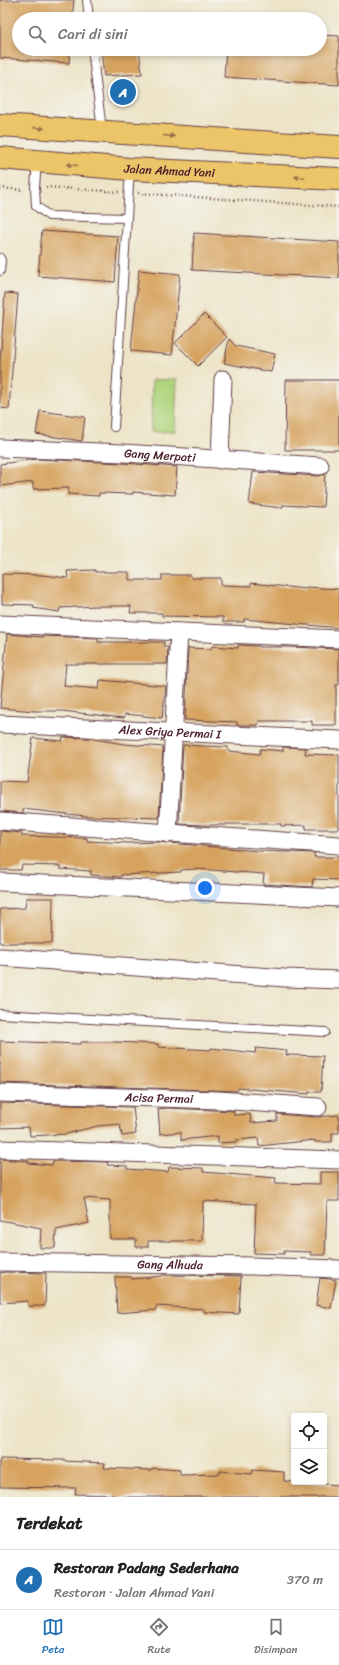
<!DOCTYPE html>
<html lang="id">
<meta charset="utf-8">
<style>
:root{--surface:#fff;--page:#f6f6f6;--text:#222;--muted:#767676;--line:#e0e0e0;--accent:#1f6fb2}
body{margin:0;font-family:Sriracha,sans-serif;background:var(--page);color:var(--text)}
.controls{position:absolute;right:12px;bottom:12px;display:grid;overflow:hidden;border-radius:4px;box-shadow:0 2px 6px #0003}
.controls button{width:36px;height:36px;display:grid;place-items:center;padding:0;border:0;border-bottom:1px solid var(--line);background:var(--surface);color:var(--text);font:20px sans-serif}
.you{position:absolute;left:205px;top:888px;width:14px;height:14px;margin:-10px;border:3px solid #fff;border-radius:50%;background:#1a73e8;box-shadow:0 0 0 6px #1a73e833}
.badge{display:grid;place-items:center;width:26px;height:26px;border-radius:50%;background:var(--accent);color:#fff;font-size:13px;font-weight:700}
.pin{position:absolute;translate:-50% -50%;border:2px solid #fff;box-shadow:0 1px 4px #0006}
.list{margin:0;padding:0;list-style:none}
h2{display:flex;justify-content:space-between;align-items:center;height:52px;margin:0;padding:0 16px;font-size:17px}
h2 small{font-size:13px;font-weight:400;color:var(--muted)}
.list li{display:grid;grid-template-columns:26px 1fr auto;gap:12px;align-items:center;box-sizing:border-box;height:60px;padding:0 16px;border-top:1px solid var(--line)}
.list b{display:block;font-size:15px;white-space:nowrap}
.list p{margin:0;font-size:13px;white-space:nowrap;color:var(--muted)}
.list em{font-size:13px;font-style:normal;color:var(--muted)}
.icon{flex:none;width:22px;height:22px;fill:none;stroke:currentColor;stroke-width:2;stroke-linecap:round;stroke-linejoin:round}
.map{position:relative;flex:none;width:339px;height:1497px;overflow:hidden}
.search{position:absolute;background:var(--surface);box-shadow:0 2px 6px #0003;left:12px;right:12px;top:12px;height:44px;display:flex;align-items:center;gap:10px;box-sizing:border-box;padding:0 14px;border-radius:22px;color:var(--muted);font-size:15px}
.sheet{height:112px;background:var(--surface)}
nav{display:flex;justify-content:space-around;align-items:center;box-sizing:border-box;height:56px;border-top:1px solid var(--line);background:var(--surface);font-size:11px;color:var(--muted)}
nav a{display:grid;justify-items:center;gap:2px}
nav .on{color:var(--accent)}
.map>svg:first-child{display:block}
.green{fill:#b0d47d;stroke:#7d7a54}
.building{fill:#d6a25d}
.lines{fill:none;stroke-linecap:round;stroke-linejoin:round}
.service-casing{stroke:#623d43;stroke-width:10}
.minor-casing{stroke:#623d43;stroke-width:19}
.trunk-casing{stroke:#623d43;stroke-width:24}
.path{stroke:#623d43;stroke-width:2.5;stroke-dasharray:1 3;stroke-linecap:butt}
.service{stroke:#fff;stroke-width:8}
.minor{stroke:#fff;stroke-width:17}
.trunk{stroke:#edc569;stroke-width:22}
.oneway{fill:#9c724a}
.labels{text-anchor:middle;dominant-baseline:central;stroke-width:3.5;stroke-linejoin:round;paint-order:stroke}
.street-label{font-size:12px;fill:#4a1f2b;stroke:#f6f6f2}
</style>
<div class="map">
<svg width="339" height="1497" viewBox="0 0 339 1497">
<rect width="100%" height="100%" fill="#f6f6f2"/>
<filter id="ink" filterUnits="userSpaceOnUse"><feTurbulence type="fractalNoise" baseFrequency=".025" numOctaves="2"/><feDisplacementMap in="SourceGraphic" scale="8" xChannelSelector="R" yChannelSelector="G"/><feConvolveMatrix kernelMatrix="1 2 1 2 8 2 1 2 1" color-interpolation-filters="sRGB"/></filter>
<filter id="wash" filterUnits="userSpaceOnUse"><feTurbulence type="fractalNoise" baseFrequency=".012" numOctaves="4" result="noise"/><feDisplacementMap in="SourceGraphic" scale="16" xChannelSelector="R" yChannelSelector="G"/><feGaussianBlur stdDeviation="0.9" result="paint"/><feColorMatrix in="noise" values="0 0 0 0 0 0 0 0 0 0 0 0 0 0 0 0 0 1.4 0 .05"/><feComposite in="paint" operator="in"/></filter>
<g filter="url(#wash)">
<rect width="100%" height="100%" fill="#ede4c8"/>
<polygon class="green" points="177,379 175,431 151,432 152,380"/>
<g id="blocks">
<g class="building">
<polygon points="0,0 74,0 72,19 19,19 19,49 70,49 69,63 0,58"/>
<polygon points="320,35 339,36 339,85 224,77 226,49 320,49"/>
<polygon points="101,49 139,49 142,74 104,76"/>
<polygon points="42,231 118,236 115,282 38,276"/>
<polygon points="194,233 339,242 339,278 192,270"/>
<polygon points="139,270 180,274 172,355 131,351"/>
<polygon points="5,293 18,294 9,409 0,408 0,363"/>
<polygon points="204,314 227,337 198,366 175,343"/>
<polygon points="229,339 236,346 275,354 271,372 224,363"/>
<polygon points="286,380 339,380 339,450 285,450"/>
<polygon points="40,411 85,417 82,441 36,434"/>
<polygon points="37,459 123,463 177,467 175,495 133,492 133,494 99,493 99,496 68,494 69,488 33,489 33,482 0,486 0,464"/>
<polygon points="253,472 319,476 325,474 323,507 283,505 282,508 249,504"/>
<polygon points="95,570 95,572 129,572 129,580 162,580 162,575 191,575 191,578 221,578 221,585 251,586 251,583 306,589 306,587 339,589 339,628 244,619 244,622 223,622 223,617 162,616 162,613 130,613 131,606 96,606 60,608 59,612 33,608 34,605 2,604 2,574 42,575 68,578 67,571"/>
<polygon points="7,634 42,637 42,636 98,638 98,642 164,642 164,647 168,647 167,664 66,664 64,686 99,689 100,680 166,686 162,718 125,714 124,718 62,711 35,711 0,708"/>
<polygon points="238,645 259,646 259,647 289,647 339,649 339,685 336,685 336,725 312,725 312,721 259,721 258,725 237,725 237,722 185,720 188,648 211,649 212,646 238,648"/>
<polygon points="63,737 87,738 124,744 163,747 159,818 85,816 23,809 23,813 0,811 0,781 27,782 33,738 62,741"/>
<polygon points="183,745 228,747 228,751 260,754 260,749 283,751 283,747 306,748 305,754 339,755 339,829 306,829 306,825 281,826 281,824 226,824 226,825 205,825 179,824"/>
<polygon points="0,831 22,833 22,836 87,838 87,841 128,843 158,842 260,851 315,853 314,857 339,857 339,880 313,879 312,887 263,884 264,874 197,869 181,870 181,872 121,875 121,877 91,875 91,871 60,869 60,866 22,865 21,870 0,870"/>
<polygon points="26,898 53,898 52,943 0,943 0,909 25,908"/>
<polygon points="0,1041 81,1044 81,1042 115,1042 158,1044 158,1047 211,1050 211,1048 255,1053 256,1048 287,1051 286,1055 323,1056 321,1092 309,1092 309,1094 238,1088 237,1091 0,1083"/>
<polygon points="0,1103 133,1107 136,1134 122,1136 120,1124 97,1126 66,1134 30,1136 29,1127 0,1128"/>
<polygon points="167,1108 234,1111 234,1115 250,1114 251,1123 277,1121 277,1114 317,1117 339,1115 339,1133 332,1133 332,1142 315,1142 315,1140 259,1146 258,1138 236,1140 236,1142 218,1143 218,1136 181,1140 181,1132 160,1134 158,1109"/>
<polygon points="0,1159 29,1161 28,1163 52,1165 53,1161 108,1162 107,1165 127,1166 127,1169 168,1172 169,1167 203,1168 203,1172 276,1178 275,1183 320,1184 320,1172 339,1172 339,1201 327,1201 325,1255 311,1255 311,1252 284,1251 284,1254 254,1253 256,1204 203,1201 202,1241 148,1241 148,1247 136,1247 136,1239 110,1239 110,1200 84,1198 89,1223 56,1230 55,1248 40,1248 41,1228 0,1220"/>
<polygon points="6,1272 46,1273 45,1306 28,1306 28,1301 0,1303 0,1273"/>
<polygon points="163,1275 241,1276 239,1314 204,1312 204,1309 156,1306 156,1310 117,1313 115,1277 132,1277 132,1279 162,1276"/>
<polygon points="320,1278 336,1280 331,1308 316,1305"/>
<polygon points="0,1459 64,1460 64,1461 105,1463 104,1468 152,1470 152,1468 180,1470 180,1475 220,1474 220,1471 252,1474 253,1470 284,1472 284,1481 339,1485 339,1497 114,1497 114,1495 75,1494 76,1488 0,1487"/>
</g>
</g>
</g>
<g filter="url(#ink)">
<use href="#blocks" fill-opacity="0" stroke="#623d43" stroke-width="1"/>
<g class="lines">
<g class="service-casing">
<g id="service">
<polyline points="87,0 89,19"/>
<polyline points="92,49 102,130"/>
<polyline points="37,162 35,187 36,206 49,216 127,218"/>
<polyline points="0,258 1,260 0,271"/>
<polyline points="114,427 130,169"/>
<polyline points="0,1014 325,1032"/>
</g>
</g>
<g class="minor-casing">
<g id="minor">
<path id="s1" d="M0 448 124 453 320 466"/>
<polyline points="220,460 223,379"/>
<polyline points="0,624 339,639"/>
<path id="s2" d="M0 724 339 740"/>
<polyline points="0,821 339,845"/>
<polyline points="168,834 179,632"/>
<polyline points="0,882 339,898"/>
<polyline points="0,957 285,978 339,980"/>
<path id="s3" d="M0 1093 219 1100 318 1107"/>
<polyline points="0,1149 339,1160"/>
<path id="s4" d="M0 1262 251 1266 339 1269"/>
</g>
</g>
<g class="trunk-casing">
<g id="trunk">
<polyline points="0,125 339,147"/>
<path id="s5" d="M0 158 130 169 339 179"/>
</g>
</g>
<g class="path">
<polyline points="46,187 119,192"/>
<polyline points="0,188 24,190"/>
<polyline points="138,193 339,207"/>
</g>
<use href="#service" class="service"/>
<use href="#minor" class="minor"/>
<use href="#trunk" class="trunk"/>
</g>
<defs><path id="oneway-solid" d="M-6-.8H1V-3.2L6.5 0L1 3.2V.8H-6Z"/></defs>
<g class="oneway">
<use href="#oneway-solid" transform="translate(39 128) rotate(4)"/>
<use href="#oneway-solid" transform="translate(169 136) rotate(4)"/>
<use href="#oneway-solid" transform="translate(72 165) rotate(-175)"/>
<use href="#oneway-solid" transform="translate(300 177) rotate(-177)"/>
</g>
</g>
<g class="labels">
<g class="street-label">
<text stroke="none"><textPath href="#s5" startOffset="170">Jalan Ahmad Yani</textPath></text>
<text stroke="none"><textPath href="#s1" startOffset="160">Gang Merpati</textPath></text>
<text stroke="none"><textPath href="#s2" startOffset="170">Alex Griya Permai I</textPath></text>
<text stroke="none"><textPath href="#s3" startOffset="159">Acisa Permai</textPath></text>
<text stroke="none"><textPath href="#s4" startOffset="170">Gang Alhuda</textPath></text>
</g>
</g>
</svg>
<div class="controls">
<button><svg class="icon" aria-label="locate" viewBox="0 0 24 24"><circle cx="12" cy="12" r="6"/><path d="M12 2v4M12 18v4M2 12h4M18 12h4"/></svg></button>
<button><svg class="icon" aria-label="layers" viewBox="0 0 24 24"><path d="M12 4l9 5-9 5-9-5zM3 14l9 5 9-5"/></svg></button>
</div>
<div class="you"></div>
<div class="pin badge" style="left:123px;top:92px">A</div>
<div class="search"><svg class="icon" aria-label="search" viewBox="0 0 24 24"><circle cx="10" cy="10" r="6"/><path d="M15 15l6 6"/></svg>Cari di sini</div>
</div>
<section class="sheet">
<h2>Terdekat<small></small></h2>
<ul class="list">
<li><span class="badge">A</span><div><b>Restoran Padang Sederhana</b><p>Restoran · Jalan Ahmad Yani</p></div><em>370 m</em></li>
</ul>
</section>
<nav>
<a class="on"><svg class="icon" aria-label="map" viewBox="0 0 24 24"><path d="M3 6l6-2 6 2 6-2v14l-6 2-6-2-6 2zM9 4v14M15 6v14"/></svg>Peta</a>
<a><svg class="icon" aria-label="directions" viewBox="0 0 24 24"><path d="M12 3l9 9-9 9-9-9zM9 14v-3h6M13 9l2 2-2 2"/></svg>Rute</a>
<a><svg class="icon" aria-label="saved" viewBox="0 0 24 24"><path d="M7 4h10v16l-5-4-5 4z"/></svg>Disimpan</a>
</nav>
